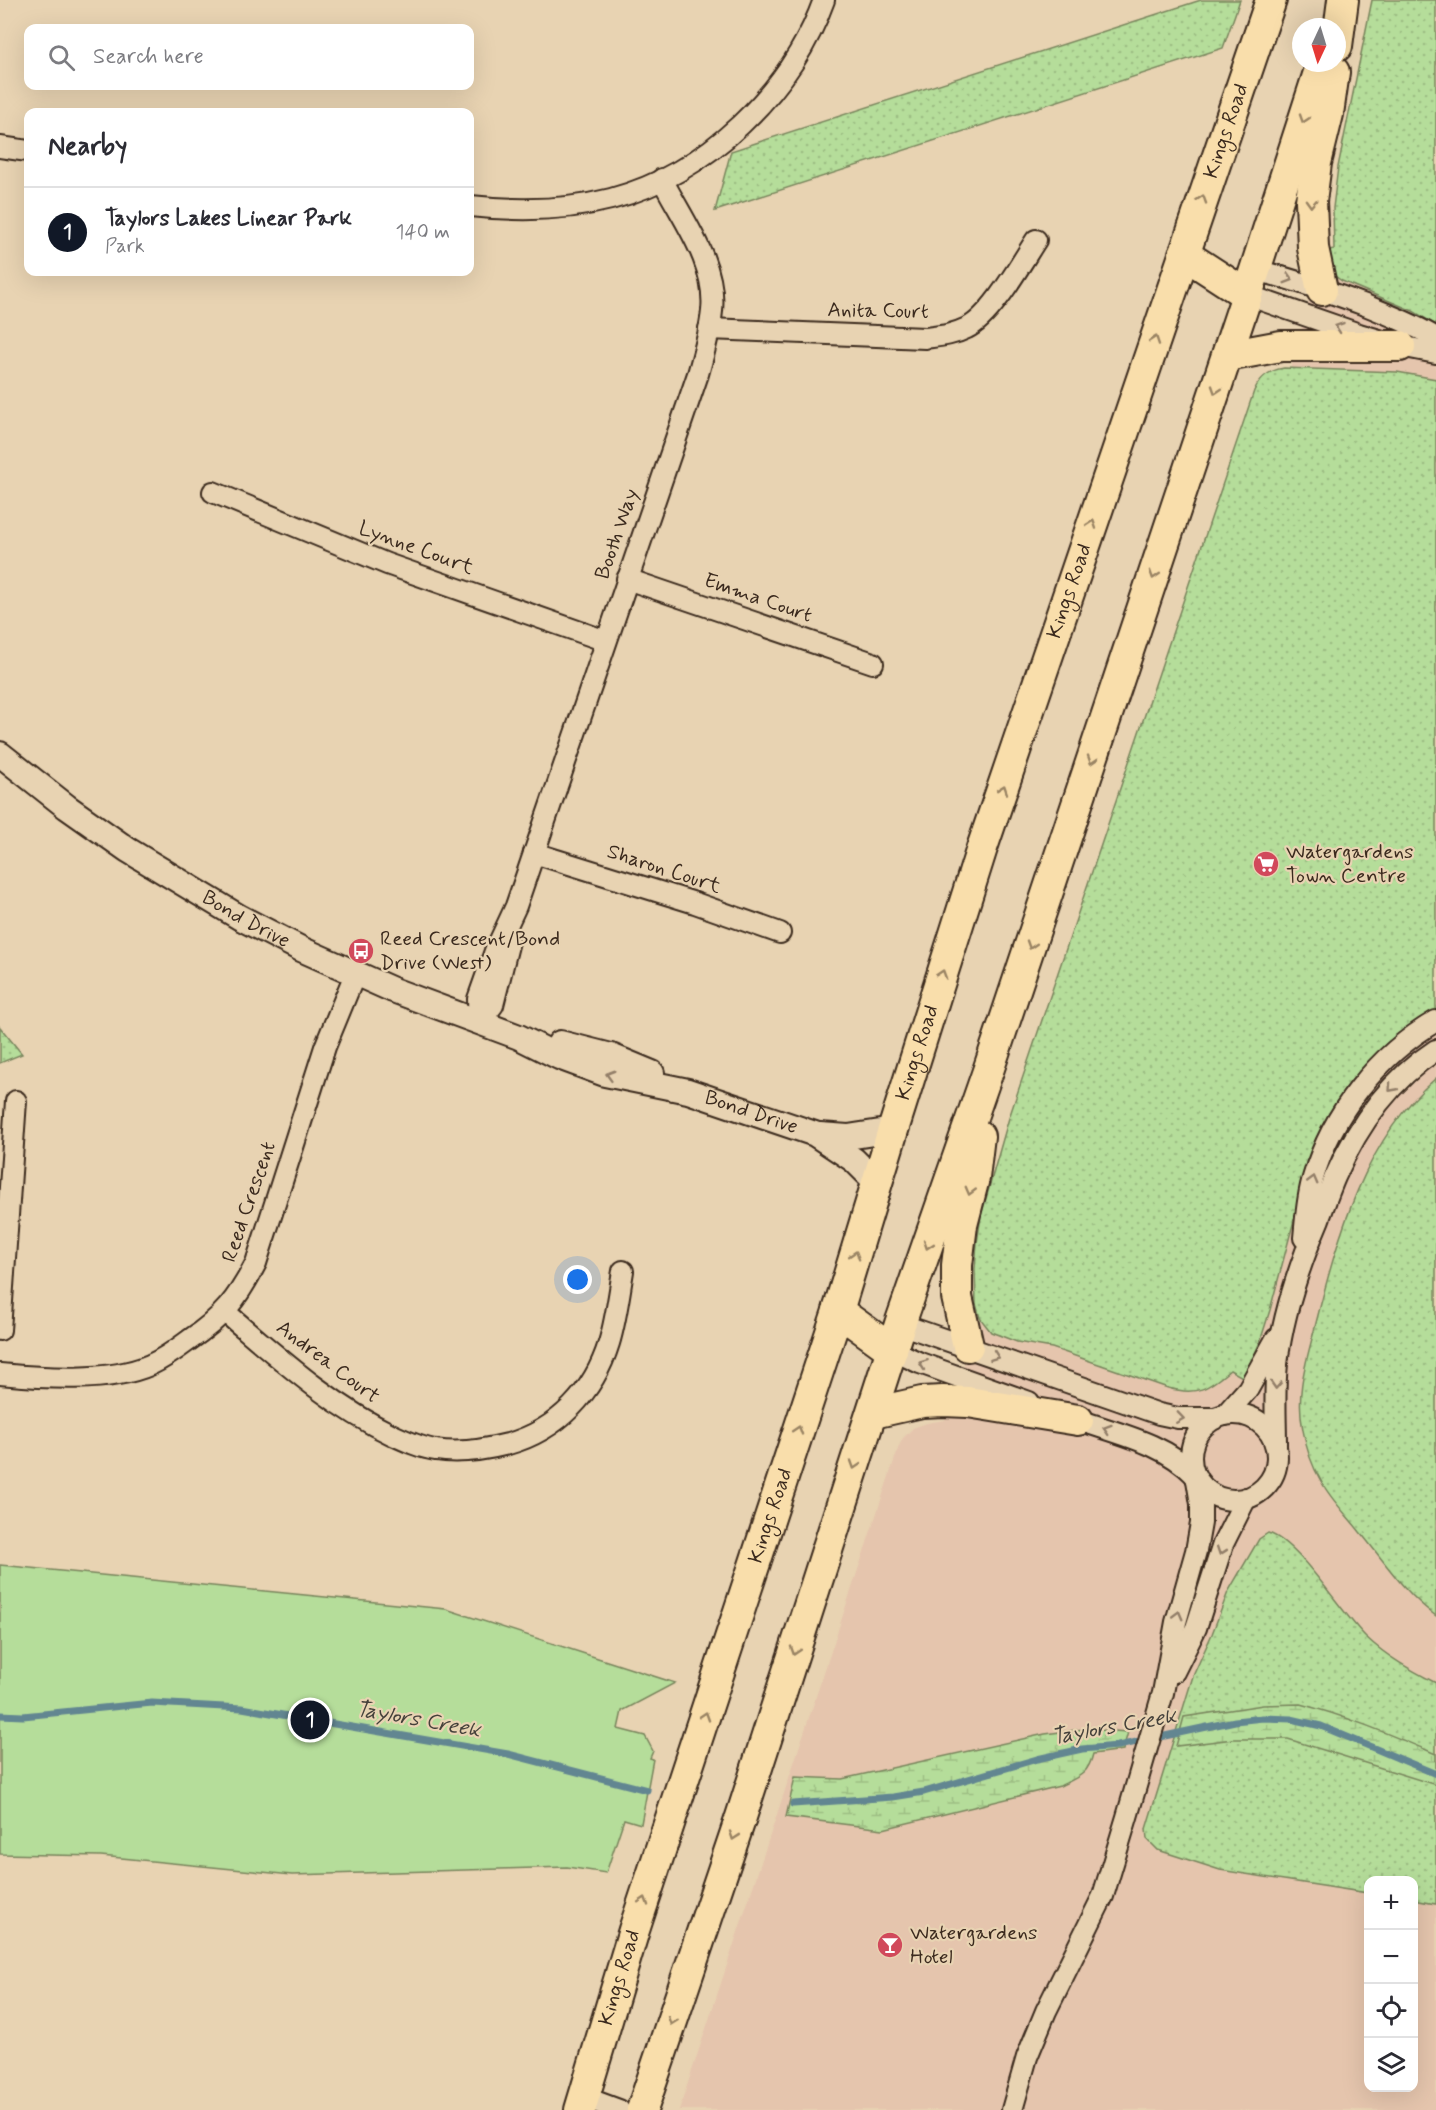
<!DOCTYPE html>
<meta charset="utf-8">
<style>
:root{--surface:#fff;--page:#f7f7f7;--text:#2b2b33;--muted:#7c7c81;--line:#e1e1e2;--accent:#111827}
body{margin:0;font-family:Mynerve,sans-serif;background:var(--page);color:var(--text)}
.controls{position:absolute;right:18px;bottom:18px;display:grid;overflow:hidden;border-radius:12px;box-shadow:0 6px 24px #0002}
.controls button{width:54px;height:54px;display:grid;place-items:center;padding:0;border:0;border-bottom:2px solid var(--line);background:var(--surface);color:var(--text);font:30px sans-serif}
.compass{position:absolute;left:1292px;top:18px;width:54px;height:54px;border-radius:50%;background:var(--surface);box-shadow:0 6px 24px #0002;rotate:184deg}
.you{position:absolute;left:578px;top:1280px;width:21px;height:21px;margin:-15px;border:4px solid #fff;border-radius:50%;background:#1a73e8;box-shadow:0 0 0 9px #1a73e833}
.badge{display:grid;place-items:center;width:39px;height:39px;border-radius:50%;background:var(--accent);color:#fff;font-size:20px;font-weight:700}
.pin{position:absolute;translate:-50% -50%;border:3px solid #fff;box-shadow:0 2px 6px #0006}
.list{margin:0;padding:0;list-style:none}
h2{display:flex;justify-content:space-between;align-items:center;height:78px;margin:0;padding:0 24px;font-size:26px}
h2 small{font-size:20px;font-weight:400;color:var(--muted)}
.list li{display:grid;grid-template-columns:39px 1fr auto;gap:18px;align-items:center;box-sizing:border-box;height:90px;padding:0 24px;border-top:2px solid var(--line)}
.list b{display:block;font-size:22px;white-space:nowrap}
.list p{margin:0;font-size:20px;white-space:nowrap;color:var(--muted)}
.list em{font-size:20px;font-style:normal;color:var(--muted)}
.icon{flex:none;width:33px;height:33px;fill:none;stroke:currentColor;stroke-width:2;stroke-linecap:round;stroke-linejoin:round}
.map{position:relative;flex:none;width:1436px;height:2110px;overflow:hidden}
.search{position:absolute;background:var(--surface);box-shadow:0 6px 24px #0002;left:24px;top:24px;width:450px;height:66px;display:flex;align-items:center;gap:15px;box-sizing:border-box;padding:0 21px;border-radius:12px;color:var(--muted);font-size:22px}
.panel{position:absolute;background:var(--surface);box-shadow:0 6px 24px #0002;left:24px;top:108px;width:450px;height:168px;border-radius:12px}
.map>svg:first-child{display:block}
.built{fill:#e5c5ad;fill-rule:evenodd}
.grass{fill:url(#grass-dots);stroke:#78845c;stroke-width:1.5}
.wetland{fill:url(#wetland-marsh);stroke:#78845c;stroke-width:1.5}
.green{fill:#b5dd9a;stroke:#78845c;stroke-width:1.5}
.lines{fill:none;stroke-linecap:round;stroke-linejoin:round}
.stream{stroke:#628691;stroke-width:7}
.minor-casing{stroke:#3b2a1e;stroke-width:24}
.tertiary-casing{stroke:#3b2a1e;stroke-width:28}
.primary-casing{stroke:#3b2a1e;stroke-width:34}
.minor{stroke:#e8d3b2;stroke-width:20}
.tertiary{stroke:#e8d3b2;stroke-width:24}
.primary{stroke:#f9deab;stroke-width:30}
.oneway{stroke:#9a8464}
.oneway2{stroke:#927e68}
.labels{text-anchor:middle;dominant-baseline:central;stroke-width:4.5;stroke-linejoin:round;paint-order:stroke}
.street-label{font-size:21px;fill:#3b2a1e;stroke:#e8d3b2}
.poi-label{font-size:21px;fill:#3b2a1e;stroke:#e8d3b2;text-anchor:start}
.water-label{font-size:22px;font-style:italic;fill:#45413b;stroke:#e8d3b2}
</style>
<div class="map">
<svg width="1436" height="2110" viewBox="0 0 1436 2110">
<defs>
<pattern id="grass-dots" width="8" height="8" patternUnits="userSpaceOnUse" patternTransform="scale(1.5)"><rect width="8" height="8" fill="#b5dd9a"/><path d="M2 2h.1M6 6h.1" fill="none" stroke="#9dbe84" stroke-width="1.8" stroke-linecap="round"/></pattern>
<pattern id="wetland-marsh" width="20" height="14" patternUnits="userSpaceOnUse" patternTransform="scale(1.5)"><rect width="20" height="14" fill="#b5dd9a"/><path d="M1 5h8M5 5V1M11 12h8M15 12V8" fill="none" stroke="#9dbe84"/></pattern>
</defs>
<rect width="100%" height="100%" fill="#e8d3b2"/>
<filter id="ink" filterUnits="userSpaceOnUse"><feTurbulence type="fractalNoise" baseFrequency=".0167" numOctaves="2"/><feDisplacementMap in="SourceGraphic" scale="12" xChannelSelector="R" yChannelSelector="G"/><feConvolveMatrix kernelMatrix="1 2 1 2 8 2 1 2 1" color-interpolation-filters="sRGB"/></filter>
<g filter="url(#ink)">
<path class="built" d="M1372 0H1436V2110H679L899 1446 903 1438 913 1428 927 1423 945 1420 980 1318 976 1304 975 1269 977 1243 981 1216 1009 1118 1254 391 1258 381 1269 373 1277 369 1291 368 1322 251 1334 249 1333 208 1338 167ZM1368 1880H1414V2088H1368Z"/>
<g class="grass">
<polygon points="1201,0 1240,0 1223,48 715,211 731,151"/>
<polygon points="1372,0 1436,0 1436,325 1413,311 1342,281 1332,274 1322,252 1334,249 1333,208 1338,167"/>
<path d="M1284 368 1397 372 1436 379V1011L1416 1022 1397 1037 1305 1179 1270 1310 1260 1342 1244 1378 1230 1370C1208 1389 1197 1396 1168 1388L1052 1348 1017 1342 991 1332 980 1318 976 1304 975 1269 977 1243 981 1216 1009 1118 1254 391C1260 377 1269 370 1284 368Z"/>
<polygon points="0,1027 22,1054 0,1063"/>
<path d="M1436 1078V1616C1405 1594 1384 1561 1360 1532 1347 1515 1331 1500 1321 1481 1312 1466 1306 1448 1303 1430 1295 1392 1307 1360 1316 1323 1338 1236 1365 1138 1436 1078Z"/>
<path d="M1268 1533C1297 1540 1342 1614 1366 1637 1387 1657 1411 1670 1436 1683V1904L1414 1900V1880H1368V1893L1220 1870 1158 1850 1147 1839 1146 1829 1193 1676 1212 1634 1228 1592 1259 1539Z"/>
</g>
<g class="wetland">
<path d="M1300 1704C1347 1716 1391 1735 1436 1754V1785L1288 1739H1234L1176 1746 1184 1717 1263 1705Z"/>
<path d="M1084 1729 1128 1732 1123 1750 1093 1754C1088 1775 1078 1777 1060 1786L883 1829 786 1817 795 1777 842 1779 1045 1734Z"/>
</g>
<polygon class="green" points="0,1565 446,1609 675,1683 622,1711 618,1729 645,1736 653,1751 650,1758 653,1759 641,1824 624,1819 606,1873 567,1867 292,1875 101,1856 0,1854"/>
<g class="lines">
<g class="stream">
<polyline points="0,1715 23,1716 152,1703 242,1708 508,1754 647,1790"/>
<polyline points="793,1804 893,1797 924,1792 1037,1759 1082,1749 1118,1746 1235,1721 1263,1718 1291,1719 1321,1726 1436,1774"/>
</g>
<g class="minor-casing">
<g id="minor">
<polyline points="0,147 28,151"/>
<path d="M470 206C516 211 565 211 611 199 706 174 791 92 824 0"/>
<path d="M1255 270C1293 279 1329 292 1365 305 1389 315 1414 324 1436 338"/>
<polyline points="1247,295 1359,334 1400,346 1436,353"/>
<path d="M709 329 925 338C940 336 953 335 967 328 991 317 1021 263 1036 240"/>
<polyline points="213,492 387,564 606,641"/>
<polyline points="627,579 873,663"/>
<polyline points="534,853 695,903 780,933"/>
<path d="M479 1023 478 999 495 951 516 906 698 374C704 353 710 332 712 311 717 263 682 219 662 179"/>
<polyline points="479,1023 493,1005 509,941"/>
<path d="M1304 1238C1306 1218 1307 1197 1313 1178 1332 1113 1378 1055 1436 1021"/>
<path d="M225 1312C278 1357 330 1405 393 1435 406 1441 421 1448 436 1450 460 1454 484 1450 508 1444 558 1430 594 1392 609 1343 616 1320 619 1295 623 1271"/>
<polyline points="900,1324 1159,1414 1178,1418 1215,1418"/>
<polyline points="0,1330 16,1101"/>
<polyline points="892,1350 920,1363 1029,1402"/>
<path d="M0 1374C43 1378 109 1383 150 1365 163 1359 176 1350 188 1341 223 1317 237 1300 256 1263L325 1047 355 974"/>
<circle cx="1234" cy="1457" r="43"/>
<polyline points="1225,1415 1248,1389 1276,1339"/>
<path d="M1068 1416C1112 1433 1161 1440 1195 1475"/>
<path d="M1276 1446C1276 1418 1274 1391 1277 1364 1283 1313 1299 1266 1319 1219 1324 1205 1329 1191 1335 1177 1357 1127 1390 1080 1436 1050"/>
<polyline points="1174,1672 1196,1628 1223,1544 1246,1498"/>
<polyline points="584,2097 619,2110"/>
<polyline points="1012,2110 1027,2057 1046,2011 1103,1896 1127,1817 1163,1693 1176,1622 1196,1551 1201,1523 1201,1504 1197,1480"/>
</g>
</g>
<g class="tertiary-casing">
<g id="tertiary">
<path id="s1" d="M0 754 67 807 128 850 239 917 301 949 393 990 519 1037 559 1057 605 1074 688 1091 815 1134 854 1160 878 1184"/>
<polyline points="560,1043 611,1056 652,1073"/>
<polyline points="820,1135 848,1137 893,1130"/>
</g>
</g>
<g class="primary-casing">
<g id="primary">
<polyline points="1337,46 1343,0"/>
<polyline points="1184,254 1247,295"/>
<polyline points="1322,290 1313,248 1311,201 1316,163 1328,114 1334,72"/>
<polyline points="1227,356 1281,346 1400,346"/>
<polyline points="838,1311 892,1350"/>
<polyline points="968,1346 957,1297 957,1265 962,1225 974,1178 979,1136"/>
<polyline points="873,1413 922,1402 943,1401 968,1402 1078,1420"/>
<path id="s2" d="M580 2110 634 1930 838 1311 893 1130 982 848 1271 0"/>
<polyline points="642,2110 741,1817 900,1324 988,1071 1247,295 1322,63"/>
</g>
</g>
<use href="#minor" class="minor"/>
<use href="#tertiary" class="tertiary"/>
<use href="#primary" class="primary"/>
</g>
<defs><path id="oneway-chevron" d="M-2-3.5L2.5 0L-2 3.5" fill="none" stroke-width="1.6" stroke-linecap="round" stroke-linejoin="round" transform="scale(1.5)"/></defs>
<g class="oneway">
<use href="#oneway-chevron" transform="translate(1304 119) rotate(108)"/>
<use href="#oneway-chevron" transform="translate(1202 199) rotate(-72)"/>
<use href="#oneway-chevron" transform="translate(1311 203) rotate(92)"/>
<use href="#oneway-chevron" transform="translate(1155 340) rotate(-71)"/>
<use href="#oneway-chevron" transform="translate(1216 390) rotate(108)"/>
<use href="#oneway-chevron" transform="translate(1092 524) rotate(-71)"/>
<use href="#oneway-chevron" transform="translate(1154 575) rotate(108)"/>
<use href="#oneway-chevron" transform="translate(1092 760) rotate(108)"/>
<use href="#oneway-chevron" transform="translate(1003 789) rotate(-71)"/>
<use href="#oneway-chevron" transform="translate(1031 945) rotate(108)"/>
<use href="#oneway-chevron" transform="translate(942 974) rotate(-72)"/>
<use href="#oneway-chevron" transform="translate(970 1191) rotate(105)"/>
<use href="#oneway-chevron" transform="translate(928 1245) rotate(109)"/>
<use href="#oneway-chevron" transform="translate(855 1255) rotate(-73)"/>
<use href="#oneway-chevron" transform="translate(798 1430) rotate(-72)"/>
<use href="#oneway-chevron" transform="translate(855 1465) rotate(108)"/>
<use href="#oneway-chevron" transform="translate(795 1651) rotate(108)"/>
<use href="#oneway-chevron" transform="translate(705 1716) rotate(-72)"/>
<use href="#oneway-chevron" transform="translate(734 1836) rotate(109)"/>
<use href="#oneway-chevron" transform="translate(644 1901) rotate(-72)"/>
<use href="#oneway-chevron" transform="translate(672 2021) rotate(109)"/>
</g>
<g class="oneway2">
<use href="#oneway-chevron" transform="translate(1289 279) rotate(17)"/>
<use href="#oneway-chevron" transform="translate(1339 327) rotate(-161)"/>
<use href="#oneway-chevron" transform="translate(610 1075) rotate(-164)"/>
<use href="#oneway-chevron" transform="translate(1392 1088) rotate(132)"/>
<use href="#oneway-chevron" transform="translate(1313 1180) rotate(-75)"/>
<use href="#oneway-chevron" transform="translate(995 1356) rotate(20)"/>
<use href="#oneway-chevron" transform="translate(923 1364) rotate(-160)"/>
<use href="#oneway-chevron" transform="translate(1276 1385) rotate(93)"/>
<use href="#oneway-chevron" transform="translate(1180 1418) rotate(8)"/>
<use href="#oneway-chevron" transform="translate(1107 1429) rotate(-162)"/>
<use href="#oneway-chevron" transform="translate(1221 1551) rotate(109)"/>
<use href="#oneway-chevron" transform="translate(1178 1615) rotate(-75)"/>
</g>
</g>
<defs>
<g id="supermarket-disc" transform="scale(1.35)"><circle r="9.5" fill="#d1495b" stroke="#e8d3b2"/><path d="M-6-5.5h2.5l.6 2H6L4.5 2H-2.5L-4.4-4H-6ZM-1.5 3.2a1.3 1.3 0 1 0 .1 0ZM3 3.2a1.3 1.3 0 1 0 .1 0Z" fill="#fff"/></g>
<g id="bus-disc" transform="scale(1.35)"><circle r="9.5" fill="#d1495b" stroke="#e8d3b2"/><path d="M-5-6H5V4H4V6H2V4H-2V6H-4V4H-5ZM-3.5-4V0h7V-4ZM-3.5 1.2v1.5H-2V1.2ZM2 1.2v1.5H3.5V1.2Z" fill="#fff"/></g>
<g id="bar-disc" transform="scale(1.35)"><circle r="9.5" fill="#d1495b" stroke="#e8d3b2"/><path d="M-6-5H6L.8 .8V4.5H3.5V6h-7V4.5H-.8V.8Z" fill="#fff"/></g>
</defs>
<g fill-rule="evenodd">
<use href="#supermarket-disc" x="1266" y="864"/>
<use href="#bus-disc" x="361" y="951"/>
<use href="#bar-disc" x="890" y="1945"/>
</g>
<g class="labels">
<g class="street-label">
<text stroke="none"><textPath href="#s2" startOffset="2082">Kings Road</textPath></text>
<text transform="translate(878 311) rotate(1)">Anita Court</text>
<text transform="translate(617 534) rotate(-71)">Booth Way</text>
<text transform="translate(416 548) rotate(20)">Lynne Court</text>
<text stroke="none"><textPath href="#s2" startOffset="1596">Kings Road</textPath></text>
<text transform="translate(758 598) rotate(19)">Emma Court</text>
<text transform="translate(664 869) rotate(18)">Sharon Court</text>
<text stroke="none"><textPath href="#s1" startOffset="297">Bond Drive</textPath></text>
<text stroke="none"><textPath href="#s2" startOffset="1110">Kings Road</textPath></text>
<text stroke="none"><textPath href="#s1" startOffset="840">Bond Drive</textPath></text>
<text transform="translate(249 1202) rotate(-71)">Reed Crescent</text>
<text transform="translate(328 1362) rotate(37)">Andrea Court</text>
<text stroke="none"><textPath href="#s2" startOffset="624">Kings Road</textPath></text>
<text stroke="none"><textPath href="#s2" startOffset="138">Kings Road</textPath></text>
</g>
<g class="poi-label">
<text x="1286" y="852">Watergardens<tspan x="1286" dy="24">Town Centre</tspan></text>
<text x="380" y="939">Reed Crescent/Bond<tspan x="380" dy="24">Drive (West)</tspan></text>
<text x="910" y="1933">Watergardens<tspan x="910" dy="24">Hotel</tspan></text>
</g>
<g class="water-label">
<text transform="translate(418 1720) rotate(10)">Taylors Creek</text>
<text transform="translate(1114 1727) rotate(-10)">Taylors Creek</text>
</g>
</g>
</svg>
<div class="controls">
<button>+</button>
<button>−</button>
<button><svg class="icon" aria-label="locate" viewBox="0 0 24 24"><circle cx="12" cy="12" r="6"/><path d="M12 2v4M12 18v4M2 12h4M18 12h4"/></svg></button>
<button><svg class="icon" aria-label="layers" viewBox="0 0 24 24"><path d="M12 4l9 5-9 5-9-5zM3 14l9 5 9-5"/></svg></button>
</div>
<svg class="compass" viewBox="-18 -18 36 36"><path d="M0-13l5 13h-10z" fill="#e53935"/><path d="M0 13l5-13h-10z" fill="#7c7c81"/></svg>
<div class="you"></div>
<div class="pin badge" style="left:310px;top:1720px">1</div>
<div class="search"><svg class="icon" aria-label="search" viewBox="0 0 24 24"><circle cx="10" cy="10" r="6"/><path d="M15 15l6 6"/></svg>Search here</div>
<section class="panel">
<h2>Nearby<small></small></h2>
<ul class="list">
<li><span class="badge">1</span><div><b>Taylors Lakes Linear Park</b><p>Park</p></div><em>140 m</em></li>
</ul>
</section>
</div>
